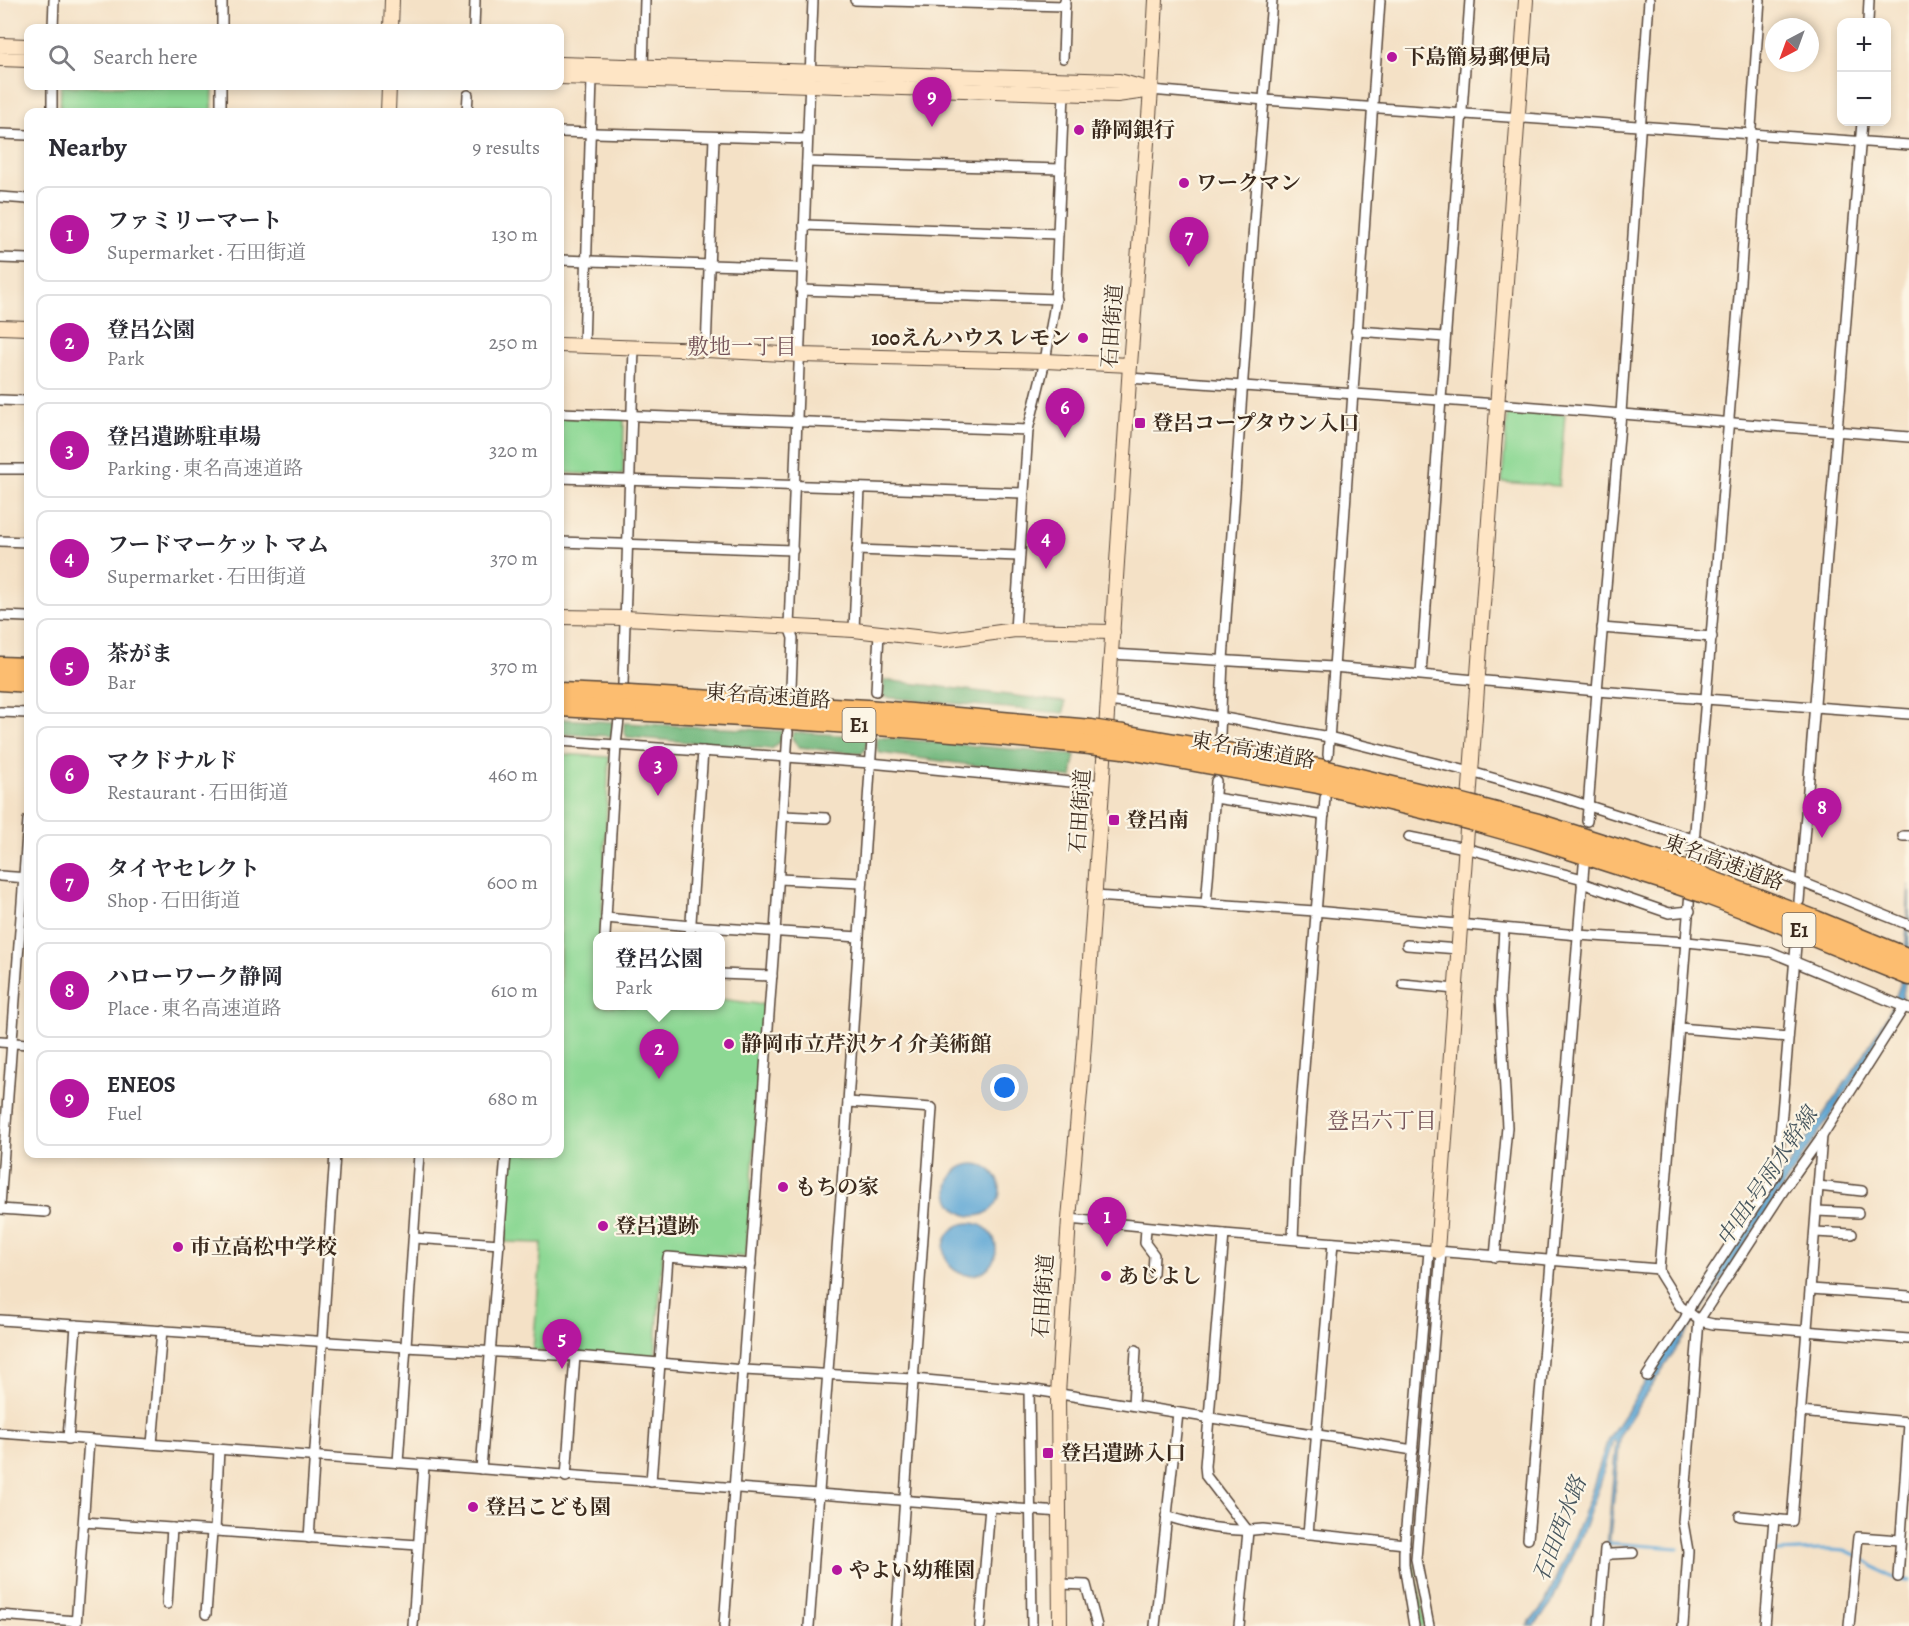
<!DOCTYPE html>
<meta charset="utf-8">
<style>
:root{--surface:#fff;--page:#f7f7f7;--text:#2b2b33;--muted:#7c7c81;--line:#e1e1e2;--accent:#b5179e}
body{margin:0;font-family:Alegreya,"Noto Serif JP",serif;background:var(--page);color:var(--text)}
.controls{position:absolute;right:18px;top:18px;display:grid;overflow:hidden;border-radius:12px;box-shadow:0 3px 9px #0003}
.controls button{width:54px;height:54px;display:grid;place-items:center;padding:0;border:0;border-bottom:2px solid var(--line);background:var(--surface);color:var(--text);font:30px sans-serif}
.compass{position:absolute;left:1765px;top:18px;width:54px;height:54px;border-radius:50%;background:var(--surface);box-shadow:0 3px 9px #0003;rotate:221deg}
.you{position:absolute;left:1005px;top:1088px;width:21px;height:21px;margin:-15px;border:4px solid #fff;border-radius:50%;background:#1a73e8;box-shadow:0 0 0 9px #1a73e833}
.badge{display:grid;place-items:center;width:39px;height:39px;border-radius:50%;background:var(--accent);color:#fff;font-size:20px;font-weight:700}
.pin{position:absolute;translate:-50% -50px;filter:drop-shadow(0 2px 3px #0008)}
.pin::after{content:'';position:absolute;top:32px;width:21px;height:18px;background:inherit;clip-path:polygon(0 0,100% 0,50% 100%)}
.popup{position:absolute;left:593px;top:932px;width:132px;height:78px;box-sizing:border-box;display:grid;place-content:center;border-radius:12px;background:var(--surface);filter:drop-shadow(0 2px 4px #0005);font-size:20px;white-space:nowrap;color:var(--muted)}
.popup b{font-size:22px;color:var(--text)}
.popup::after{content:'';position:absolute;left:50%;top:100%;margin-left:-12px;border:12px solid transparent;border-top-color:var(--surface)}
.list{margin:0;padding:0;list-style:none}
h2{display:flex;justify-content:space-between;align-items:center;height:78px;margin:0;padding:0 24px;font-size:26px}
h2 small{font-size:20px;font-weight:400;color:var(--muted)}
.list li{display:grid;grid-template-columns:39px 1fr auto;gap:18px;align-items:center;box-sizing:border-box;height:96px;margin:0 12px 12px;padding:0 12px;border:2px solid var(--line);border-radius:12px}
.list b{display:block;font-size:22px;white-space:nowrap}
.list p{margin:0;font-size:20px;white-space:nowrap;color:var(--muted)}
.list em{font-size:20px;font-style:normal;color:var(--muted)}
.icon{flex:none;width:33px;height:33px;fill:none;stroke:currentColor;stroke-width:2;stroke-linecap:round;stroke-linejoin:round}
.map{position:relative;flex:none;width:1909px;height:1626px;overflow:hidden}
.search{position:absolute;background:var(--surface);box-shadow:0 3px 9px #0003;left:24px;top:24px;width:540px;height:66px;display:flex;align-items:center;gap:15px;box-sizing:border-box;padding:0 21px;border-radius:12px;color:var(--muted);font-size:22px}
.panel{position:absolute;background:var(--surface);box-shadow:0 3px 9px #0003;left:24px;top:108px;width:540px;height:1050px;border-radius:12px}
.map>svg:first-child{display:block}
.green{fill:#8dd894;stroke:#648159;stroke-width:1.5}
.forest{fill:#72b87e;stroke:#56714e;stroke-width:1.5}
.water{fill:#5ea7d6;stroke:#4c687a;stroke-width:1.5}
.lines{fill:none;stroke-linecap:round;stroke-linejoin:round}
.stream{stroke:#5ea7d6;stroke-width:3}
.street-casing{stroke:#574537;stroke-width:12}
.secondary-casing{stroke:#574537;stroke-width:16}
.highway-casing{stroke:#574537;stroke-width:21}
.street{stroke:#fff;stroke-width:9}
.secondary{stroke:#fee5c5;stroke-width:14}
.highway{stroke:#fcbd6f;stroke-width:18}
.highway-bridge-casing{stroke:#574537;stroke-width:21;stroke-linecap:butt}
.highway-bridge{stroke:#fcbd6f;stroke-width:18}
.poi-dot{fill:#b5179e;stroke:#fcf5e5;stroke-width:2}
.labels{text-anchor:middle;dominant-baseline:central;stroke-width:4.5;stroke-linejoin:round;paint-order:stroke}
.shield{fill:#fcf5e5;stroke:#75675a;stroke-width:1.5}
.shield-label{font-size:20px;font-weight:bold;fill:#3b2a1e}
.poi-label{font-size:21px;font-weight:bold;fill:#3b2a1e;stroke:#fcf5e5;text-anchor:start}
.street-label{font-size:21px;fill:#3b2a1e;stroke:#fcf5e5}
.neighbourhood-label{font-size:22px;fill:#755459;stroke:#fcf5e5}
.water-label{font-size:22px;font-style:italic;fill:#47565e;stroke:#fcf5e5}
</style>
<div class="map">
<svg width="1909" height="1626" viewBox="0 0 1909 1626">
<rect width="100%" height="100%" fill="#fcf5e5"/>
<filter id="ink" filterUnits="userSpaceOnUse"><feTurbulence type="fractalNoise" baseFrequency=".0167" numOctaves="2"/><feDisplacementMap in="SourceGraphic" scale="12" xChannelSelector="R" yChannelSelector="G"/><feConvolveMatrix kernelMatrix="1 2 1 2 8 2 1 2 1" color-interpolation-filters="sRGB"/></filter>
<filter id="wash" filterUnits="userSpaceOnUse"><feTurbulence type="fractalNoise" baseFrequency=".008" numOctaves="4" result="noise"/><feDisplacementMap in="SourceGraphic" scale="24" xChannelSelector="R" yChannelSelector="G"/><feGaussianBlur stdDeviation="1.35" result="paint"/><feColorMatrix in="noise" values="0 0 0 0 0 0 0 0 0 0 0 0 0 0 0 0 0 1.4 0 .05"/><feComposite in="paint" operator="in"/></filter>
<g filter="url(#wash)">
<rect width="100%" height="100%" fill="#f4e1c6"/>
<g class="green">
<polygon points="61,86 213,86 212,112 60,112"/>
<polygon points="1508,409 1565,414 1559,486 1502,482"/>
<polygon points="560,417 624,419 623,475 560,473"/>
<polygon points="560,754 609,757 601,936 598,936 598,1006 720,1006 721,999 765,1005 746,1257 663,1252 655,1358 533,1350 542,1243 505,1242 511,1154 560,1154"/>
<polygon points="1410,1559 1413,1560 1426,1626 1417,1626 1407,1560"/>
</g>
<g class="forest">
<polygon points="884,680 1065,702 1064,713 883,697"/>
<polygon points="560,719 613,722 613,736 560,734"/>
<path d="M624 723 782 731C781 740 779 745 771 749L627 737 624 732Z"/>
<polygon points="793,732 868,737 865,750 861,754 799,747 792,738"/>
<polygon points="877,737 1075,755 1072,778 880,753 877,748"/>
</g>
<g class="water">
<path d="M1909 884C1909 924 1909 973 1900 1010L1623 1429 1620 1438 1609 1546H1607L1616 1442 1613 1440 1600 1485 1584 1528 1551 1604 1534 1626H1527L1545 1603 1558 1573 1587 1505 1608 1439 1784 1172 1860 1061 1892 1007 1900 985 1906 941Z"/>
<circle cx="974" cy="1190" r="26"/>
<circle cx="970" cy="1249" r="26"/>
</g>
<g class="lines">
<g class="stream">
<polyline points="1609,1543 1678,1548"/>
<path d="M1775 1552C1793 1552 1836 1547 1851 1553 1871 1560 1885 1581 1909 1581"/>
</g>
</g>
</g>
<g filter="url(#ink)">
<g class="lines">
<g class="street-casing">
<g id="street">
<polyline points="855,0 1065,6"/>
<polyline points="1868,22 1869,0"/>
<polyline points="53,28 54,0"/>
<polyline points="222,28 222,0"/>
<polyline points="474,28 475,0"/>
<polyline points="1063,58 1065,0"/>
<polyline points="643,67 645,0"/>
<polyline points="1151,90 1265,100 1909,145"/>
<polyline points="52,112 52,86"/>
<polyline points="221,112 221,86"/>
<polyline points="467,112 468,95"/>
<polyline points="560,132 807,139"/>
<polyline points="0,134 28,135"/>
<polyline points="807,162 1061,169"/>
<polyline points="0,197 28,199"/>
<polyline points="804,225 1058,234"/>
<polyline points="0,258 28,259"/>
<polyline points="560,260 802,268"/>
<polyline points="801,290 1056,299"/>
<polyline points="1356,331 1445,337"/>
<polyline points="584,346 592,78"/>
<polyline points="706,350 714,137"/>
<polyline points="1129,378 1497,404 1909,437"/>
<polyline points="0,400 28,401"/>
<polyline points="560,413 1028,430"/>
<polyline points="0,469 28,469"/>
<polyline points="560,478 1023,493"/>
<polyline points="0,541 28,542"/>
<polyline points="560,542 793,550"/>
<polyline points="857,550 1019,556"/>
<polyline points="0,616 28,617"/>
<polyline points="1602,628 1712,637"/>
<polyline points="854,630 860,488"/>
<polyline points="1015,630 1028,430 1045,361 1055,304 1064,93"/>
<polyline points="1111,654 1333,667 1597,691 1909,714"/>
<polyline points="1421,674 1470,0"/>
<polyline points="791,687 793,638 789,627 813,0"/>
<polyline points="876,691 879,633"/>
<polyline points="1107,701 1169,708 1329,737 1471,772 1567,799 1696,840 1909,925"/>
<polyline points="0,712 28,713"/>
<polyline points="1220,734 1223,660 1256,196 1272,0"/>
<polyline points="560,741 870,763 1103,785"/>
<polyline points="1328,755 1380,0"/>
<polyline points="1215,798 1324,815"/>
<polyline points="783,816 826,818"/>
<polyline points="1587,821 1597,691 1621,413 1649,0"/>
<polyline points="1903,836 1909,836"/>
<polyline points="1409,837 1465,848 1583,879"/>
<polyline points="0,876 28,878"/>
<polyline points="779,879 862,883"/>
<polyline points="1582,883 1669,913 1690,911"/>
<polyline points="1095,896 1315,911 1578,935 1687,942 1745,948 1771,952 1909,1009"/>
<polyline points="1799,901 1862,122"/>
<polyline points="1206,904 1216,781"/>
<polyline points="606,918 691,926 859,937"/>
<polyline points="605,936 616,745 623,684 634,348"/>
<polyline points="690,936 703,751"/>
<polyline points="1407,945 1458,949"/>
<polyline points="720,974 772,976"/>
<polyline points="1403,984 1455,989"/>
<polyline points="1679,1028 1788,1037"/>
<polyline points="0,1042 28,1044"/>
<polyline points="848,1102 932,1108 896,1626"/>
<polyline points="1818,1186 1862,1191"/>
<polyline points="0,1206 28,820"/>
<polyline points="0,1209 45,1212"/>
<polyline points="1817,1211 1858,1213"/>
<polyline points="1069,1219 1224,1234 1659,1269"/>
<polyline points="1146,1228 1145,1243 1154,1255 1153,1273"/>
<polyline points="1815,1232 1852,1234"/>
<polyline points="1224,1234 1205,1466 1206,1476 1248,1531 1239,1626"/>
<polyline points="414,1238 500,1244"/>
<polyline points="1293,1239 1296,1171 1325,798"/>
<polyline points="1495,1257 1507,1127 1500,997 1504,929"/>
<polyline points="1811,1289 1909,1296"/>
<polyline points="0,1320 405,1347 575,1356 744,1370 914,1379 1035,1390 1413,1450"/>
<polyline points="1699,1320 1680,1306 1660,1274 1659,1269 1739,296 1760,0"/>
<polyline points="1700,1321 1713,1324 1909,1339"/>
<polyline points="1647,1376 1685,1319 1692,1303 1777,1173 1796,945"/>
<polyline points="1029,1389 1032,1626"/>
<polyline points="1133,1405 1136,1350"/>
<polyline points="1800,1412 1909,1422"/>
<polyline points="0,1433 1060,1512"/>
<polyline points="68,1439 76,1325"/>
<polyline points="152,1444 162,1330"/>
<polyline points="398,1463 419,1154"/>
<polyline points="481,1469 506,1154"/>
<polyline points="566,1477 575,1356"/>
<polyline points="651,1482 668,1257 751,1264"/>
<path d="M1166 1516C1198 1526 1230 1533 1263 1529L1405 1544"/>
<polyline points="1740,1516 1792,1521 1822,1136"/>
<polyline points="84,1522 418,1545"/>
<polyline points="215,1531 219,1449"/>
<polyline points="1308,1534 1333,1243"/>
<polyline points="309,1538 335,1154"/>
<polyline points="1528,1539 1584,865"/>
<polyline points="1605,1556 1611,1554 1633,1553"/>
<polyline points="1898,1577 1909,1424"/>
<polyline points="1060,1584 1086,1585 1097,1626"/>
<polyline points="167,1604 172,1528"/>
<polyline points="206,1614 212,1531"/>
<polyline points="0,1615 76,1621"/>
<polyline points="76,1626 89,1440"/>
<polyline points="413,1626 424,1465"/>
<polyline points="724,1626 775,932 788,732"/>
<polyline points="809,1626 848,1102 872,740"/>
<polyline points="980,1626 990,1507"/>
<polyline points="1155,1626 1178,1413"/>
<polyline points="1414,1626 1404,1565 1404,1552 1429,1251"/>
<polyline points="1429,1626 1416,1559 1441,1252"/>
<polyline points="1599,1626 1605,1549"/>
<polyline points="1683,1626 1688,1551 1683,1522 1699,1320 1785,1188 1822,1136 1904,1007"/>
<polyline points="1765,1626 1774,1519"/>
<polyline points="1849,1626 1858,1537 1900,1540"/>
</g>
</g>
<g class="secondary-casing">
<g id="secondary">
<polyline points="391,28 392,0"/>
<polyline points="0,45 28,46"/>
<polyline points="0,59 28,60"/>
<polyline points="560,64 1119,81 1151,90"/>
<polyline points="560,77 1117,95 1146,91"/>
<polyline points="388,112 389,86"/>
<polyline points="0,327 28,328"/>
<polyline points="560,345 706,350 800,355 1045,361 1130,365"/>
<polyline points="560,617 625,618 854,630 942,640 1015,630 1113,632"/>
<polyline points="1437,1251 1526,0"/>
<polyline points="1060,1626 1058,1394 1069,1219 1083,1058 1102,790 1130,365 1151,90 1156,0"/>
</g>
</g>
<g class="highway-casing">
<g id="highway">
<polyline points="0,666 28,667"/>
<polyline points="0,681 28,683"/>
<polyline points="629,695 867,709 1091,729"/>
<path d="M628 711C782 718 936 729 1090 745"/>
<polyline points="1123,734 1319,768 1458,802"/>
<polyline points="1123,749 1318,784 1456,817"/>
<polyline points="1477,807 1538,823 1671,865"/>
<polyline points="1475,822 1532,838 1669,882"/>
<polyline points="1703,877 1816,920 1909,958"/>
<polyline points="1702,893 1752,912 1909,976"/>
</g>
</g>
<use href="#street" class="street"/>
<use href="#secondary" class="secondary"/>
<use href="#highway" class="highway"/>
<g class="highway-bridge-casing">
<g id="highway-bridge">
<polyline points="560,692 629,695"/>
<polyline points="560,707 628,711"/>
<polyline points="1091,729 1123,734"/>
<polyline points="1090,745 1123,749"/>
<polyline points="1458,802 1477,807"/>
<polyline points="1456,817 1475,822"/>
<polyline points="1671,865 1703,877"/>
<polyline points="1669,882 1702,893"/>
</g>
</g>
<use href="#highway-bridge" class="highway-bridge"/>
</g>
</g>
<g class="poi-dot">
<circle cx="1392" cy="57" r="6"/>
<circle cx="1079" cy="130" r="6"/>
<circle cx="1184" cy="183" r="6"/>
<circle cx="1083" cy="338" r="6"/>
<rect x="1134" y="417" width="12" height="12" rx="3"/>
<rect x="1108" y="814" width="12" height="12" rx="3"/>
<circle cx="729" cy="1044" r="6"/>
<circle cx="783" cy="1187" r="6"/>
<circle cx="603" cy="1226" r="6"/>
<circle cx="178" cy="1247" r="6"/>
<circle cx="1106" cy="1276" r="6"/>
<rect x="1042" y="1447" width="12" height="12" rx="3"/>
<circle cx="473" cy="1507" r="6"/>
<circle cx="837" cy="1570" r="6"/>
</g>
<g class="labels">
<g class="shield">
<rect x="842.5" y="708" width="33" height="34" rx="4.5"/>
<rect x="1782.5" y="913" width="33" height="34" rx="4.5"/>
</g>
<g class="shield-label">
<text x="859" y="725">E1</text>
<text x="1799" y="930">E1</text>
</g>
<g class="poi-label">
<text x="1404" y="57">下島簡易郵便局</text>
<text x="1091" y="130">静岡銀行</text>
<text x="1196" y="183">ワークマン</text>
<text x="1071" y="338" text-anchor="end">100えんハウス レモン</text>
<text x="1152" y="423">登呂コープタウン入口</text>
<text x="1126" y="820">登呂南</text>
<text x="741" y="1044">静岡市立芹沢ケイ介美術館</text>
<text x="795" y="1187">もちの家</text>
<text x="615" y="1226">登呂遺跡</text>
<text x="190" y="1247">市立高松中学校</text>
<text x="1118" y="1276">あじよし</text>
<text x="1060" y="1453">登呂遺跡入口</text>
<text x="485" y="1507">登呂こども園</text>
<text x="849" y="1570">やよい幼稚園</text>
</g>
<g class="street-label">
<text transform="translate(1112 326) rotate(-86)">石田街道</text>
<text transform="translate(768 696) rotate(4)">東名高速道路</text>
<text transform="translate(1253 750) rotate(10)">東名高速道路</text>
<text transform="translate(1080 811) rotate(-86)">石田街道</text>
<text transform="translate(1724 862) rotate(20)">東名高速道路</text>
<text transform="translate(1043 1296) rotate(-86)">石田街道</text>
</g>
<g class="neighbourhood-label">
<text x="742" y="347">敷地一丁目</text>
<text x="1382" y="1121">登呂六丁目</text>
</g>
<g class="water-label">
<text transform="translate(1767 1177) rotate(-56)">中田1号雨水幹線</text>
<text transform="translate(1560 1529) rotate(-69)">石田西水路</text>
</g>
</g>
</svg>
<div class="controls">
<button>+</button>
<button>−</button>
</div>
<svg class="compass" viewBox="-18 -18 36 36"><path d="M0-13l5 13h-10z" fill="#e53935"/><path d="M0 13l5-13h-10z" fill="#7c7c81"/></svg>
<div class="you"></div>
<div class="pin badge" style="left:1107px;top:1247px">1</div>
<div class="pin badge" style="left:659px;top:1079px">2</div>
<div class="popup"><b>登呂公園</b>Park</div>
<div class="pin badge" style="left:658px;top:796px">3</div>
<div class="pin badge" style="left:1046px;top:569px">4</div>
<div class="pin badge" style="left:562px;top:1369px">5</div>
<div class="pin badge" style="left:1065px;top:438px">6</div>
<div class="pin badge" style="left:1189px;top:267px">7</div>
<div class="pin badge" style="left:1822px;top:838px">8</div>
<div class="pin badge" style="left:932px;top:127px">9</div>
<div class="search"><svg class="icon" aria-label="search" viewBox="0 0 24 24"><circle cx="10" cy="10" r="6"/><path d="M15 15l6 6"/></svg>Search here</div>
<section class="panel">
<h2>Nearby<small>9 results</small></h2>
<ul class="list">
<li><span class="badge">1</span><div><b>ファミリーマート</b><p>Supermarket · 石田街道</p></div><em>130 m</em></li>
<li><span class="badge">2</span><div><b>登呂公園</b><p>Park</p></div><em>250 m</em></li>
<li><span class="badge">3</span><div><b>登呂遺跡駐車場</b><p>Parking · 東名高速道路</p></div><em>320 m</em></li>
<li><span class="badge">4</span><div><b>フードマーケット マム</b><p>Supermarket · 石田街道</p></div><em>370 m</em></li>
<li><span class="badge">5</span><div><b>茶がま</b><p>Bar</p></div><em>370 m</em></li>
<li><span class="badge">6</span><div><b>マクドナルド</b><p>Restaurant · 石田街道</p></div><em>460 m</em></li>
<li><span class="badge">7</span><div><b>タイヤセレクト</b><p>Shop · 石田街道</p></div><em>600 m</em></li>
<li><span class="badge">8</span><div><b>ハローワーク静岡</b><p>Place · 東名高速道路</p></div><em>610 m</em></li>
<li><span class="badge">9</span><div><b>ENEOS</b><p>Fuel</p></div><em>680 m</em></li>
</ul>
</section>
</div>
